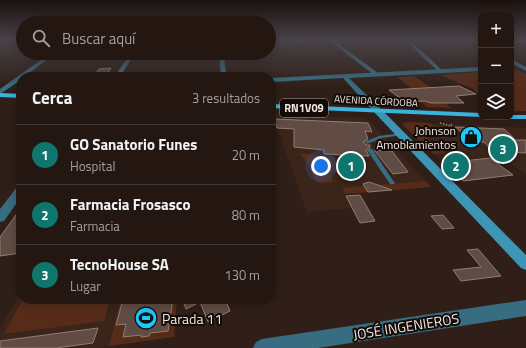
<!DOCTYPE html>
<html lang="es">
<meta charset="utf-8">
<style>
:root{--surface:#241712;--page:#302420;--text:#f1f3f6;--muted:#a39f9f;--line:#413632;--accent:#0f766e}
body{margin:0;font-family:"Titillium Web",sans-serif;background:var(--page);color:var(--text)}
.controls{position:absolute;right:12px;top:12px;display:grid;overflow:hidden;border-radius:8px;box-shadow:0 2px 10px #0003}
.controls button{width:36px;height:36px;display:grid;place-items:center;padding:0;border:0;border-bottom:1px solid var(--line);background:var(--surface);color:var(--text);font:20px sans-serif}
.you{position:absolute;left:321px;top:166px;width:14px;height:14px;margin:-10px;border:3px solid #fff;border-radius:50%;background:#1a73e8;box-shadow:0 0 0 6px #1a73e833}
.badge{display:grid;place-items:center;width:26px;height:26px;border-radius:50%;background:var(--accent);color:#fff;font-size:13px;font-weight:700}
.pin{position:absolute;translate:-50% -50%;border:2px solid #fff;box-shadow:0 1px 4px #0006}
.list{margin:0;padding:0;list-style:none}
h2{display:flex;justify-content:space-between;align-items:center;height:52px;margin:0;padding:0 16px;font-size:17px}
h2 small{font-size:13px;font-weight:400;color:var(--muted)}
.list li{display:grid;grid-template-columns:26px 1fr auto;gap:12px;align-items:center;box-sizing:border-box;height:60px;padding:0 16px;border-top:1px solid var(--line)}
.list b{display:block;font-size:15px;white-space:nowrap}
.list p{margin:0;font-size:13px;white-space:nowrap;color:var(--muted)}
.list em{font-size:13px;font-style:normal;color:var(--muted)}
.icon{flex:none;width:22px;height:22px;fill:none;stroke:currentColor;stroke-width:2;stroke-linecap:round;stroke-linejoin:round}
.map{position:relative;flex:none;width:526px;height:348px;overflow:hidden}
.search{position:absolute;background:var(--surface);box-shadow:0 2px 10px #0003;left:16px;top:16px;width:260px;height:44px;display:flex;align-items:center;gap:10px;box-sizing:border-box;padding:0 14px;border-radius:22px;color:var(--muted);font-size:15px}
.panel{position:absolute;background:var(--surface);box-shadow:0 2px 10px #0003;left:16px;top:72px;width:260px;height:232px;border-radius:16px}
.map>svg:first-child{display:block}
.built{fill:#3b2419}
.green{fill:#562c19}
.building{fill:#604c44;stroke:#927d73}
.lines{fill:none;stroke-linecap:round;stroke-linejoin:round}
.path-far1{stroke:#958780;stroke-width:1;stroke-dasharray:1 1;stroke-linecap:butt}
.path{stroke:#958780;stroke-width:1.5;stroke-dasharray:1.5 1.5;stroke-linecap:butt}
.service{fill:#386c80;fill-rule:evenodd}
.minor{fill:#386c80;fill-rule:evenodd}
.tertiary{fill:#386c80;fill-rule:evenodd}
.secondary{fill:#3c95b4;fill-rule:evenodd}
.primary{fill:#3ab4dd;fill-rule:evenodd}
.labels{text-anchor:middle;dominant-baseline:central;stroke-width:4;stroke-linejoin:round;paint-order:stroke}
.far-street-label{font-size:10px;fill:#f2e6e0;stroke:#130b08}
.shield{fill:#130b08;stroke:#afa49f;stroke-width:1}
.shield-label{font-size:11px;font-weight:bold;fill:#f2e6e0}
.poi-label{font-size:12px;fill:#f2e6e0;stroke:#130b08;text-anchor:end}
.near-poi-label{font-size:14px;fill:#f2e6e0;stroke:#130b08;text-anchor:start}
.near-street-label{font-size:14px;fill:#f2e6e0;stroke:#130b08}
</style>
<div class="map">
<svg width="526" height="348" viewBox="0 0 526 348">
<rect width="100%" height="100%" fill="#301f18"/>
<g class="built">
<polygon points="272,114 363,118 372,123 431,187 345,194 352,208 307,212"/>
<polygon points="406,122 526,128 526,175 501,156 458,160 480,180 463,181 402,124"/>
<polygon points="21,291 21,299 121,299 109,346 98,348 0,348 0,329"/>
</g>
<g class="green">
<polygon points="511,70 519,71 526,74 526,111 511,111"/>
<polygon points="481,72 481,96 473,89 440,75"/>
<polygon points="414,76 432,88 451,108 426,107 412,89 397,77"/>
<polygon points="406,122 430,123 437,129 433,129 429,126 415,127 445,153 434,154 402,124"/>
<polygon points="299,153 335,157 338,173 331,173 333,182 320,183 314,180 308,164"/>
<polygon points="426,181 431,187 345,194 342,188 364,186 363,184 369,182 378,185"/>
<polygon points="23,299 110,299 104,321 4,334"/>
<polygon points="121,299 177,299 174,337 109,346"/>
</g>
<g class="building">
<polygon points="111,68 105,77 93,77 99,69"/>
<polygon points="459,86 476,94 456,96 464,103 431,103 425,101 405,102 389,90"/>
<polygon points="274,119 368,123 372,132 365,131 368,139 363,142 366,145 370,145 370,147 366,150 369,156 324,154 324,150 294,147 294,129 277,128"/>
<polygon points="455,127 504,129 516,140 526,140 526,153 492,151 484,142 475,142"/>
<polygon points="374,150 392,151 408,172 393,174"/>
<polygon points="490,158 513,175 463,181 444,163"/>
<polygon points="369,182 392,190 368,192 363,184"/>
<polygon points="360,195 375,221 360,223 346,196"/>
<polygon points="21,208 21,253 0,256 0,237"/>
<polygon points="443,215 449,222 454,228 442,229 431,216"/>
<polygon points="478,249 501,276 461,281 453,270 481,267 467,250"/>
<polygon points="123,299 173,299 168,331 150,333 149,336 141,337 141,335 123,337 126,324 116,325"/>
<polygon points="182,299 225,299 230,311 208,322 200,302 186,309"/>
<polygon points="98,328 93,343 56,348 0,348 0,341"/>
</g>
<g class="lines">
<polyline class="path-far1" points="378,98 381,97"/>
<g class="path">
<polyline points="378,98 380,97"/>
<polyline points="440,123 451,126 452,123"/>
</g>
<g class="service">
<polygon points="401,133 403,133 403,135 382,138 367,144 364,142 379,136"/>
<polygon points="370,148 372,149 394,182 395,183 394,184 390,184 367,150"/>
</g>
<g class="minor">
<polygon points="0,39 4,39 0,41"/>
<polygon points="328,39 357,39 355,40 335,41 378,73 378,75 374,75 330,41 269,43 269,41"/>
<polygon points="362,39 414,39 478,41 476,42 411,41 442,70 442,72 440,73 406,41"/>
<polygon points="51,53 56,53 24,77 21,77 21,80 0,94 0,89"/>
<polygon points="131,53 135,53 120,77 114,77"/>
<polygon points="219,53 223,53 227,77 221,77"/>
<polygon points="21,186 21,197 4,221 0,222 0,209 17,187"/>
<polygon points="526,300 526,316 318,348 253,348 256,342 262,339"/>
</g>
<g class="tertiary">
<polygon points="470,39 474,39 481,42 481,45"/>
<rect x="511" y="41" width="15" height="2"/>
<polygon points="511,59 526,67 526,71 511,63"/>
<polygon points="481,67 481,71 349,78 381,109 382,111 378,113 375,113 343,78 271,82 271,78"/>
</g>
<polygon class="secondary" points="375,109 381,109 526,255 526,270 521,268 375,113"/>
<g class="primary">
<polygon points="0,93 21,94 21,98 0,97"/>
<polygon points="271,104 481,113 482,117 271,108"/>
<polygon points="511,115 526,115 526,119 508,119 507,117 511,117"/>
</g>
</g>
<linearGradient id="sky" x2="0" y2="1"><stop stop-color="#1a110d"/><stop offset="0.45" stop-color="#484248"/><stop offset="1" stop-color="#484248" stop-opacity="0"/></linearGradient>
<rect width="526" height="87" fill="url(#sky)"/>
<defs>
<g id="shop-disc" transform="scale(1.15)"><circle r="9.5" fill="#1acafc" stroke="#130b08"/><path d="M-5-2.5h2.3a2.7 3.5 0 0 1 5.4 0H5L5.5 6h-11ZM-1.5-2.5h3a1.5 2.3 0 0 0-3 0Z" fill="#111"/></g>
<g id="stadium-disc" transform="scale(1.15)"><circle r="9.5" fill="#1acafc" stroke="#130b08"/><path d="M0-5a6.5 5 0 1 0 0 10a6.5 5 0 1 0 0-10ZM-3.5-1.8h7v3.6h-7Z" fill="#111"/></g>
</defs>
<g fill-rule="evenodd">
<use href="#shop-disc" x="471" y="137"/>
<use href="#stadium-disc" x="146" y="318"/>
</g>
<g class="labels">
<g class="far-street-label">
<text transform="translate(376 101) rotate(3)">AVENIDA CÓRDOBA</text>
</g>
<rect class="shield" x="280" y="99" width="48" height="18" rx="3"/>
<g class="shield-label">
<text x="304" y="108">RN1V09</text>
</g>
<g class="poi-label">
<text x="456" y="130">Johnson<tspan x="456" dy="14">Amoblamientos</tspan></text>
</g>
<g class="near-poi-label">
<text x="162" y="318">Parada 11</text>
</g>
<g class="near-street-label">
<text transform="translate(406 326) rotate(-9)">JOSÉ INGENIEROS</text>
</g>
</g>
</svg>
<div class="controls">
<button>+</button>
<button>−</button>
<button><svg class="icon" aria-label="layers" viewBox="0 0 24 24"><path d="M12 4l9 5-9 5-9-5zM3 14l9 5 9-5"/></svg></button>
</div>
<div class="you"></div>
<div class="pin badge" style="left:351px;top:166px">1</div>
<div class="pin badge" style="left:456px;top:166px">2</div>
<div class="pin badge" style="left:503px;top:149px">3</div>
<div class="search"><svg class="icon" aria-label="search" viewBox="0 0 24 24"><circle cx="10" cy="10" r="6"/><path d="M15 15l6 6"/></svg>Buscar aquí</div>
<section class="panel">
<h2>Cerca<small>3 resultados</small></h2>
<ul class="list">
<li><span class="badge">1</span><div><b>GO Sanatorio Funes</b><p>Hospital</p></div><em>20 m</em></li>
<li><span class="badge">2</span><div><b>Farmacia Frosasco</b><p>Farmacia</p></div><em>80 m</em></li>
<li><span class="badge">3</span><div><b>TecnoHouse SA</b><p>Lugar</p></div><em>130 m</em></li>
</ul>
</section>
</div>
